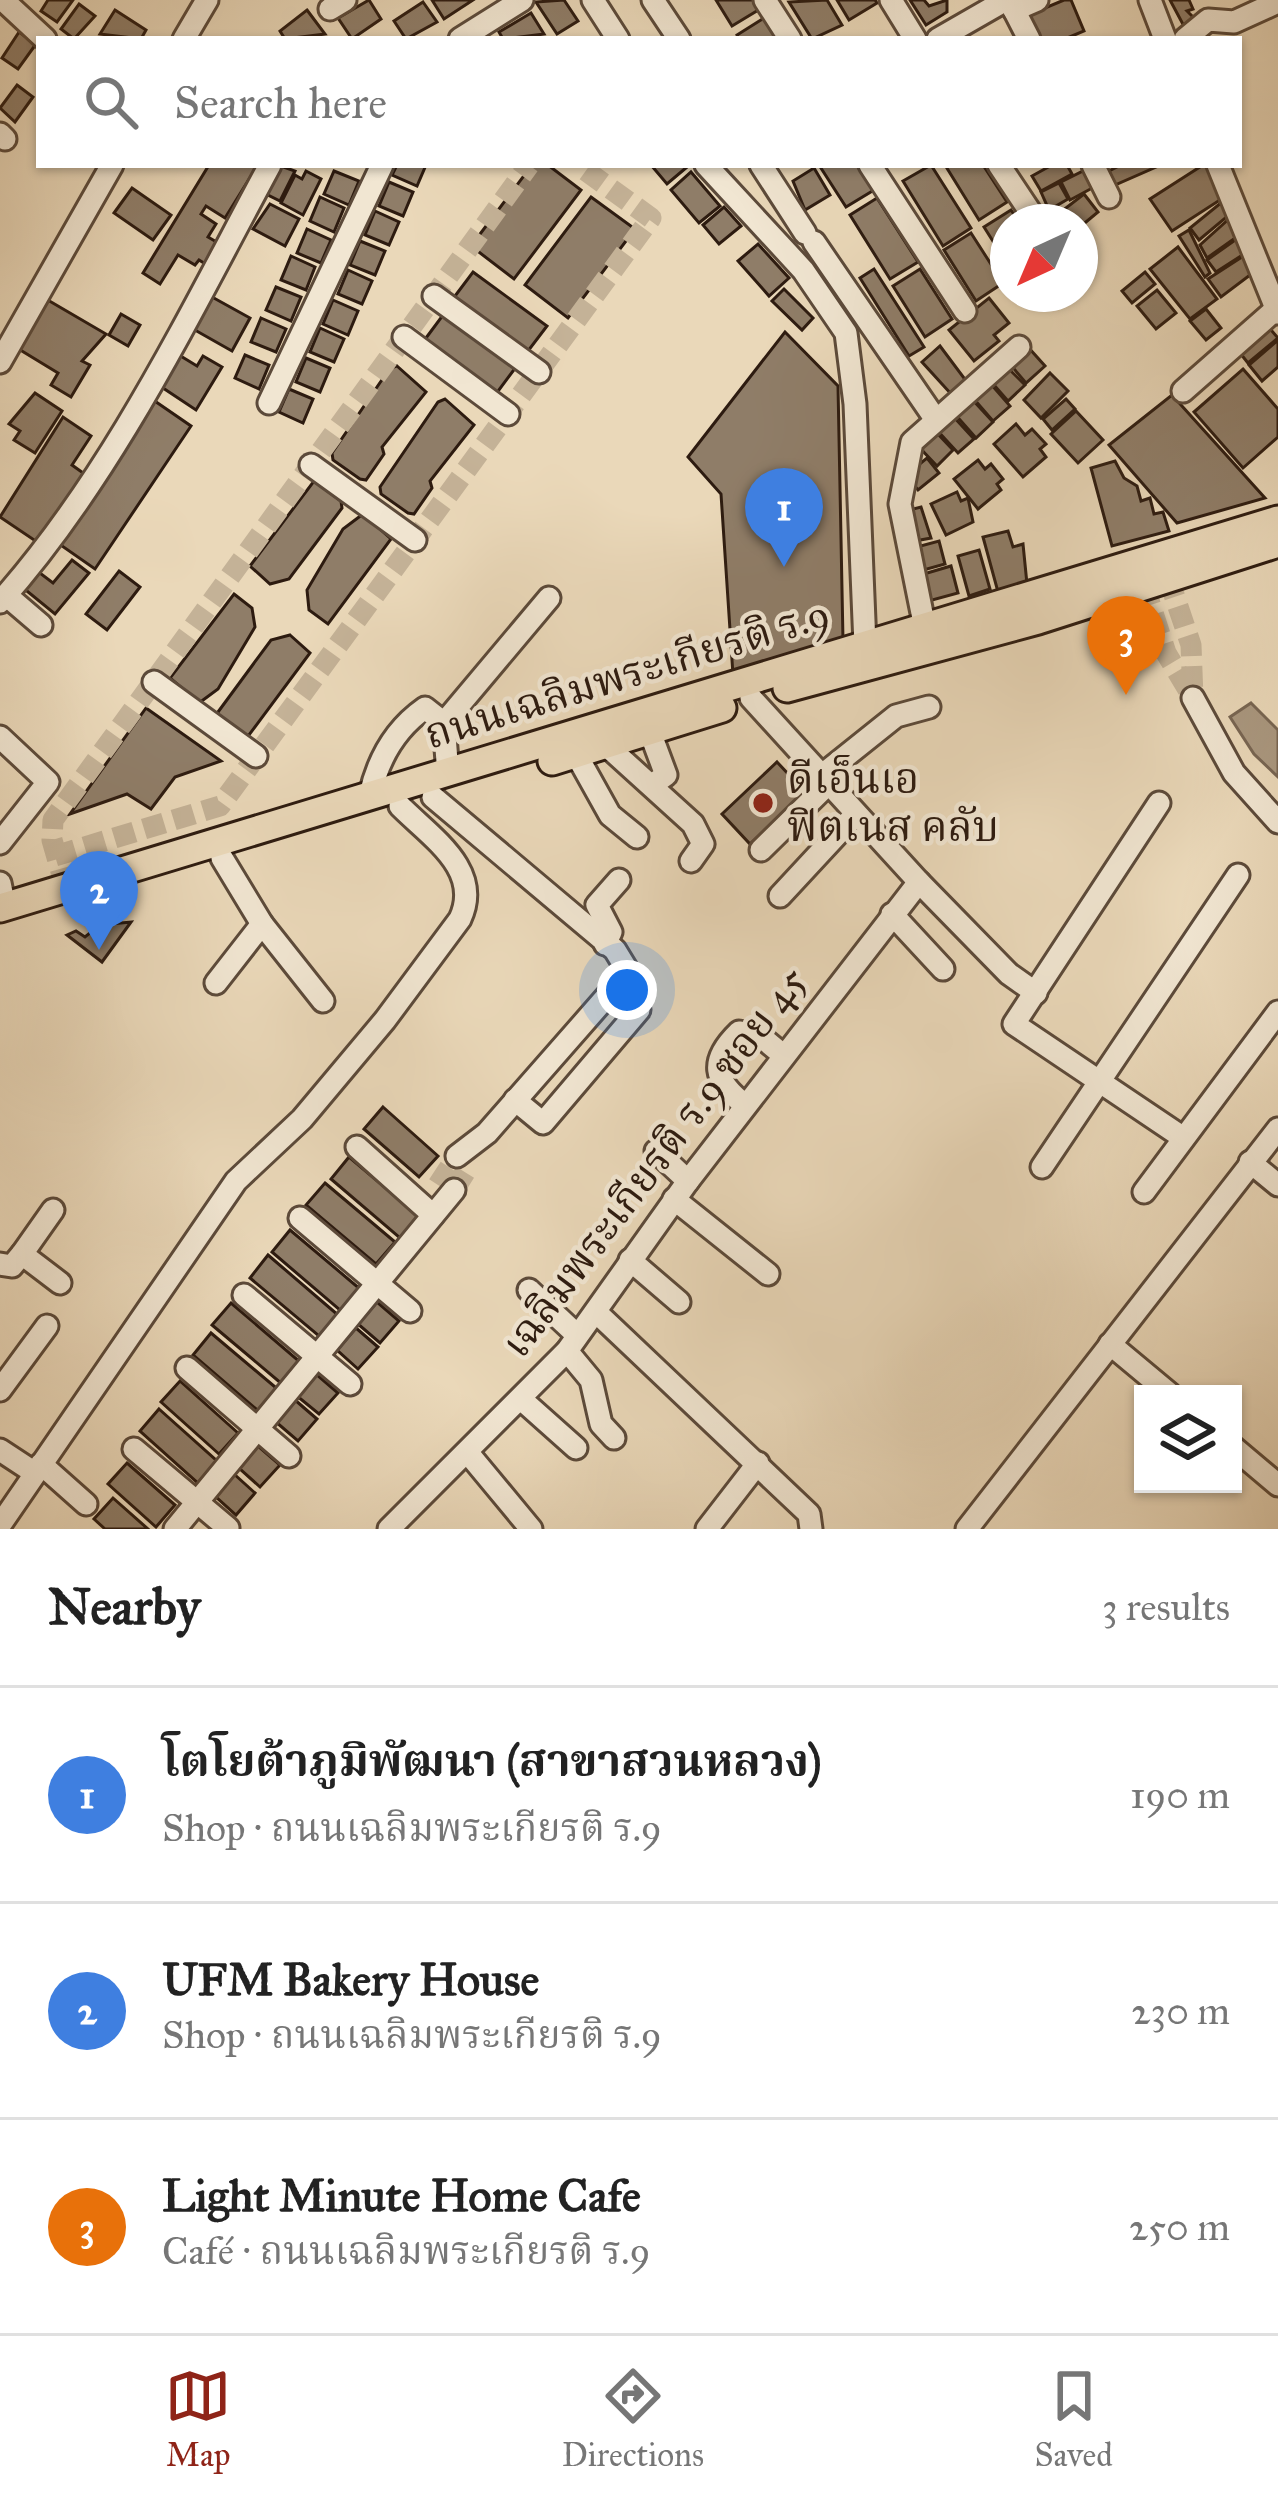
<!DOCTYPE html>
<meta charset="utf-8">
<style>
:root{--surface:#fff;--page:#f6f6f6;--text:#222;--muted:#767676;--line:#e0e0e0;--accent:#8f2418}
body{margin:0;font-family:"IM FELL Great Primer","Noto Serif Thai",serif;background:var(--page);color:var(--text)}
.controls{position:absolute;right:36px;bottom:36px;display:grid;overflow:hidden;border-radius:0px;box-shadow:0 3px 9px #0004}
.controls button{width:108px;height:108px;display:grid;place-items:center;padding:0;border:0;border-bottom:3px solid var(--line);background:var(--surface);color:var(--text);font:60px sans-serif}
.compass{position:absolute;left:990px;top:204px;width:108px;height:108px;border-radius:50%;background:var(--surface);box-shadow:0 3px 9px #0004;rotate:224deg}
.you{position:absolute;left:627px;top:990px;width:42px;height:42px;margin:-30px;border:9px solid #fff;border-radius:50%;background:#1a73e8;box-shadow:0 0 0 18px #1a73e833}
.badge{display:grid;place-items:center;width:78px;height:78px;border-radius:50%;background:var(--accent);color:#fff;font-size:39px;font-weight:700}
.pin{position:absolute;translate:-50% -99px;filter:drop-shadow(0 3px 6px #0008)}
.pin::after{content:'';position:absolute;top:63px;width:42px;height:36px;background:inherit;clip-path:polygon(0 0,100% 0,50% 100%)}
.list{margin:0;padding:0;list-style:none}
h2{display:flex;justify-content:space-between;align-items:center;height:156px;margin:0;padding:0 48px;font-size:51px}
h2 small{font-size:39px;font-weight:400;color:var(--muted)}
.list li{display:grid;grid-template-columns:78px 1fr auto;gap:36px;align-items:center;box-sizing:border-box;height:216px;padding:0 48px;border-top:3px solid var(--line)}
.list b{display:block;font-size:45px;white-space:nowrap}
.list p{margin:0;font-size:39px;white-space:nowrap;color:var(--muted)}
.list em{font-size:39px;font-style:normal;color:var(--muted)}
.icon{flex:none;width:66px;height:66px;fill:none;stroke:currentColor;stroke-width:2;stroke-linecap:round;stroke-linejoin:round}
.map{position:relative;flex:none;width:1278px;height:1529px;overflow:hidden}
.search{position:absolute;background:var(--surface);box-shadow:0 3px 9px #0004;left:36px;right:36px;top:36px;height:132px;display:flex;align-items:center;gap:30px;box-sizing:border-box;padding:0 42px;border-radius:0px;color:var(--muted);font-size:45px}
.sheet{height:804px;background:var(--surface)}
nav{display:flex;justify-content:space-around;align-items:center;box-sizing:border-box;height:168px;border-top:3px solid var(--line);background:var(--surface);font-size:33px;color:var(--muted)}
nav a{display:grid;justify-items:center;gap:6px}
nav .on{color:var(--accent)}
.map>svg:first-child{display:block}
.water{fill:#aa9880;stroke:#786653;stroke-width:3}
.building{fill:#8f7d68;stroke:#2d1b10;stroke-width:3}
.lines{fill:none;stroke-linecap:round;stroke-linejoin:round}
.minor-tunnel{stroke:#c4b297;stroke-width:21;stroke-dasharray:21 10;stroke-linecap:butt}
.minor-casing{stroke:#5c4a3a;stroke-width:27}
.major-casing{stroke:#2d1b10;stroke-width:33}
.minor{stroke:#f1e6d2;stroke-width:21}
.major{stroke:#ead8b9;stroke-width:27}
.poi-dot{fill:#8f2418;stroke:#f1e6d2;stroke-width:4.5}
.labels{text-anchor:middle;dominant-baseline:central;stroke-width:9;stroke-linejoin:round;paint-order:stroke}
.street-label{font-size:42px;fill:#2d1b10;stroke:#f1e6d2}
.poi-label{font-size:42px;fill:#2d1b10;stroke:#f1e6d2;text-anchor:start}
</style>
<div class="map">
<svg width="1278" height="1529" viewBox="0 0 1278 1529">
<rect width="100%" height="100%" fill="#ead8b9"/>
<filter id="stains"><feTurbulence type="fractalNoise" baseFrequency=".00167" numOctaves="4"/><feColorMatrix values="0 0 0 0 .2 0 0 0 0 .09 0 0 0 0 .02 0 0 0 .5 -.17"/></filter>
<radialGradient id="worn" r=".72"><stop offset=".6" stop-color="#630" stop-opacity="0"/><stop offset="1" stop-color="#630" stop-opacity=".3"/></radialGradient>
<polygon class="water" points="1251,703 1278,730 1278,777 1254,754 1230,717"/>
<g class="building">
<polygon points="48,0 73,0 57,22 41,11"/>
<polygon points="369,0 381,19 352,39 338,18"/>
<polygon points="432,0 473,0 444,19"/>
<polygon points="564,0 578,21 557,34 536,2"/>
<polygon points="716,0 754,0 760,9 732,26"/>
<polygon points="827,0 842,25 812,39 789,2"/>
<polygon points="837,0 875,0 877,3 849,20"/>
<polygon points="910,0 924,0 929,6 947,0 947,12 926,25"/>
<polygon points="1064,0 1071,0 1084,31 1065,39 1038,39 1028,15"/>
<polygon points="1170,0 1189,0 1193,9 1187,11 1195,19 1185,28"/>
<polygon points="423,2 437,22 406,39 394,21"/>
<polygon points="79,4 95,16 74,39 61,29"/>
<polygon points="115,10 146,30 141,39 100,34"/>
<polygon points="307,10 325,34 285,39 280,31"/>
<polygon points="531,13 544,34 503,39 499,32"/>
<polygon points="764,18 778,39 739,39 737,35"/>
<polygon points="19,32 36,44 18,69 2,58"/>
<polygon points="17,85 33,97 15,122 0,108"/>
<polygon points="209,165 258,165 225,218 206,206 201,214 216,224 208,237 220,244 207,265 199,260 195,265 178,255 160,284 143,273"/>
<polygon points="278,165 295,171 280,201 264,193"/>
<polygon points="397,165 426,165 417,186 392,175"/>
<polygon points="532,165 548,165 581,190 514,279 471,246"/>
<polygon points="651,165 686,165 687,167 667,184"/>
<polygon points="819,165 858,165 874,190 846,207"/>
<polygon points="931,165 971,228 943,246 903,181"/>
<polygon points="945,165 983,165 1007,202 979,220"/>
<polygon points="1052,165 1067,165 1072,174 1041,191 1032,176"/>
<polygon points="1121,165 1155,165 1156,167 1115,185 1109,171"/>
<polygon points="1203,165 1209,165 1223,198 1172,231 1150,199"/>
<polygon points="814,168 830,195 805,210 793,181"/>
<polygon points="1087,169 1096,186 1070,200 1061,182"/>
<polygon points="306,171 321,179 303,215 281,203 295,175 302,179"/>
<polygon points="334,171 359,181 349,205 324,194"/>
<polygon points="691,172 720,206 699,223 671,190"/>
<polygon points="389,182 413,192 403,216 379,206"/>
<polygon points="1059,183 1068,199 1049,210 1041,192"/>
<polygon points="132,188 171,215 153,240 114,213"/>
<polygon points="1084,194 1098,212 1080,227 1080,222 1055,222 1053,218"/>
<polygon points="320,197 344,208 334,232 310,221"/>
<polygon points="591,197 635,229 568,318 525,285"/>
<polygon points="877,198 918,262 890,279 850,215"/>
<polygon points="1222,202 1229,215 1199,240 1190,228"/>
<polygon points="270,204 299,219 285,246 253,229"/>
<polygon points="724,207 741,226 719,244 703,225"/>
<polygon points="1011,210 1019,222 1008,222 1008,265 984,227"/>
<polygon points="375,211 399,222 389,245 365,235"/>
<polygon points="1230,218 1238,236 1207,258 1200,245"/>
<polygon points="307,229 331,240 321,263 297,253"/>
<polygon points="1189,230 1210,273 1205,277 1179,236"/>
<polygon points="971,233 1003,283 976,301 944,250"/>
<polygon points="1238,238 1244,254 1216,272 1207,260"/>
<polygon points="360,241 385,251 375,275 350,265"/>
<polygon points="758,244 789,278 769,296 738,261"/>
<polygon points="1178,247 1217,299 1190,319 1150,269"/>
<polygon points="1245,255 1254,272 1221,297 1208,279"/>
<polygon points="291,256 315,267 306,290 281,280"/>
<polygon points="874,269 924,347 909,356 860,278"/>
<polygon points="920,269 952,319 925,337 893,286"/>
<polygon points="348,270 372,281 362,304 338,294"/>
<polygon points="473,272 547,326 525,355 452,300"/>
<polygon points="1145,272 1155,284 1132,303 1122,291"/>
<polygon points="276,287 301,297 291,321 266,310"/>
<polygon points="784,289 813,318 802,330 772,301"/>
<polygon points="1157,290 1176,313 1156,329 1137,306"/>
<polygon points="203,292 250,318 232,351 186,325"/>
<polygon points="989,298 1009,323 994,335 999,341 974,361 949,330"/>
<polygon points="46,299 106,334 82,361 90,365 71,397 51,385 58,373 17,348"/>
<polygon points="333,300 358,311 348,335 323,324"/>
<polygon points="1206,309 1221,328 1206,340 1190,321"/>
<polygon points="121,314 140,325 128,346 109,335"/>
<polygon points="443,315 516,367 496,394 423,342"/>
<polygon points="261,318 286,329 276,352 251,342"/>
<polygon points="1265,323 1278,338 1248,363 1236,348"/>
<polygon points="320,328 344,339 334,362 310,352"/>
<polygon points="785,332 838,386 843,640 733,675 721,494 688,457"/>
<polygon points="1278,340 1278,367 1262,381 1249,365"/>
<polygon points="940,346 967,382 952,395 922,362"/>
<polygon points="1028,347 1045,366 1026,383 1009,363"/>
<polygon points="179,355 197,366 203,356 222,367 196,410 160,386"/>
<polygon points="245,355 269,365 259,389 235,378"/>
<polygon points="306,358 330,368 320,392 296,382"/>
<polygon points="397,366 426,392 382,447 384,454 366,480 360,479 333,460 332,453 390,368"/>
<polygon points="1243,369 1278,409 1278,437 1243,468 1194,412"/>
<polygon points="1010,370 1025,385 1008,401 994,385"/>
<polygon points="1050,373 1068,391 1041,418 1024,400"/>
<polygon points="990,383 1010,406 993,421 973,398"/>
<polygon points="289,389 313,399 303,423 279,412"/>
<polygon points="35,393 62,411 35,453 14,440 20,431 9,424"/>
<polygon points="146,395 191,426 95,569 55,541 40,544 0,517 63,417 91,436 72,465 90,478"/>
<polygon points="1172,395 1265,498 1177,523 1109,445"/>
<polygon points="970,397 993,422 976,438 953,412"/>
<polygon points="445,399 474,425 430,481 432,488 414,514 408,513 381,494 380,487 438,402"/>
<polygon points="1066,399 1075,409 1052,430 1043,419"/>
<polygon points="1076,411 1103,440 1078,463 1051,434"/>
<polygon points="951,414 974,439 958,453 935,428"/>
<polygon points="1016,424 1025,435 1032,429 1046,444 1040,449 1046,457 1023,477 994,444"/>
<polygon points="935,431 953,450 937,466 919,447"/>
<polygon points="927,458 939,473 918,490 906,475"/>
<polygon points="978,460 985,469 991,464 1003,479 997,484 1001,490 978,509 954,479"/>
<polygon points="1115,461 1124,478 1137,486 1141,501 1150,498 1154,514 1163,512 1169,531 1112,546 1091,468"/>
<polygon points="314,481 341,501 342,508 289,579 270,584 250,566"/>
<polygon points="957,492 961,501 968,498 973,522 946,535 931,504"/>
<polygon points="921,507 931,538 915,541 909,510"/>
<polygon points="363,514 391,539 328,624 309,610 307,590 343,529"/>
<polygon points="1008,531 1013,547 1023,544 1027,584 998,592 983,537"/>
<polygon points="939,541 945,564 920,571 913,548"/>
<polygon points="979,550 990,589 969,596 958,556"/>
<polygon points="72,560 89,573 55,614 22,587 36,570 53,583"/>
<polygon points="951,566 958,593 925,602 917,576"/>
<polygon points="119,571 140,587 107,630 86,614"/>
<polygon points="234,594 252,608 255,627 218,689 199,703 170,678"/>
<polygon points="290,635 310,653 246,739 219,719 218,712 271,640"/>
<polygon points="146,708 221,761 175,777 151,809 127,794 70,814"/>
<polygon points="777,762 805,792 750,844 722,814"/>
<polygon points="131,922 102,962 67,935 76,931 85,937 100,925"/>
<polygon points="383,1107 438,1156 419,1177 364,1129"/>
<polygon points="349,1157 419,1216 400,1238 331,1179"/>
<polygon points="325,1183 395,1242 376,1264 306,1205"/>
<polygon points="290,1230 360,1289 341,1311 272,1252"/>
<polygon points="268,1255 338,1315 319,1336 250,1278"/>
<polygon points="377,1302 399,1321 380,1343 358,1324"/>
<polygon points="231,1303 300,1362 282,1384 212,1325"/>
<polygon points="356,1328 378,1347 358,1369 337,1350"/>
<polygon points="211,1333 281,1392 262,1414 193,1355"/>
<polygon points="316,1374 338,1393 319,1414 297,1396"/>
<polygon points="180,1381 238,1433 219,1454 161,1402"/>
<polygon points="295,1400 317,1419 298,1441 276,1422"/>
<polygon points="159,1409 217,1461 198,1483 140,1431"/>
<polygon points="258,1446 280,1465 260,1487 239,1468"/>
<polygon points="127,1463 175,1505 156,1527 108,1484"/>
<polygon points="234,1474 255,1493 236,1515 215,1496"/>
<polygon points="113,1498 148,1529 105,1529 94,1519"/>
</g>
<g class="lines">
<g class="minor-tunnel">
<polyline points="1168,577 1191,645 1193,698"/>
<polyline points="1144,585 1166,653 1193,698"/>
<polyline points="55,856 220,806 651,218 578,165"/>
<polyline points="66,889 52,840 53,820 529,165"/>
<polyline points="438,1185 457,1156"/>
<polyline points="454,1190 469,1166"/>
</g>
<g class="minor-casing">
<g id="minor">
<polyline points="3,0 45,39"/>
<polyline points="593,0 618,39"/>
<polyline points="653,0 679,39"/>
<polyline points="765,0 790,39"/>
<polyline points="891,0 915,39"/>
<polyline points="1009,0 1029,39"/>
<polyline points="1150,0 1165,39"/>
<polyline points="330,9 345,0"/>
<polyline points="1014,10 1037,0"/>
<polyline points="184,39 207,0"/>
<polyline points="460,39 522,0"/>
<polyline points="938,39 1006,0"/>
<polyline points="1185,39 1208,20 1234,22 1278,2"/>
<polyline points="0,134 5,139"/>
<polyline points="706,165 803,270 846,333 855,404 865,645"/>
<polyline points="761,165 805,233"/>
<polyline points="870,165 965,311"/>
<polyline points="999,165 1037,222"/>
<polyline points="1093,165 1109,197"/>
<polyline points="1218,165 1278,313"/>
<polyline points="814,242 934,417"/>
<polyline points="434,296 539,372"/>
<polyline points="404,337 508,414"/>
<polyline points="0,362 112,165"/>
<polyline points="1183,391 1275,310"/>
<polyline points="269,403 382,165"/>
<polyline points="311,465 415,540"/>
<polyline points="6,595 41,625"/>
<path d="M0 602C113 475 190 313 270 165"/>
<polyline points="925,628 900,504 912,442 1019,347"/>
<polyline points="154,682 256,756"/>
<polyline points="751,698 919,882 1009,974 1036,993"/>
<polyline points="1193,698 1234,773 1278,822"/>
<polyline points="650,732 666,775 652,785"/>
<polyline points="0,737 48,782 0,843"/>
<polyline points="607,746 693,824 703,844 691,861"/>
<polyline points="576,754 610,815 637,837"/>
<polyline points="448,774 444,723 549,598"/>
<polyline points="821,776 896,716 929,707"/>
<path d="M370 795C378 759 395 729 425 708L444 723"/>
<polyline points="433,797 615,950 626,968 615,987 487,1133 457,1156"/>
<polyline points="1159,803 1014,1024 1182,1137"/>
<polyline points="761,850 828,784"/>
<polyline points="222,858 262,924 323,1001"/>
<polyline points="0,883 5,907"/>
<polyline points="780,896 856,814"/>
<polyline points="892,914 943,969"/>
<polyline points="605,944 611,932 597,905 619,880"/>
<polyline points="216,983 262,924"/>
<polyline points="515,1100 543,1123 639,1010 615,987"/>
<path d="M745 1105C713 1080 709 1061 739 1032L759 1035 783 1055"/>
<polyline points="357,1147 433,1215"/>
<polyline points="656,1151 688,1181"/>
<polyline points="1250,1162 1278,1185"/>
<polyline points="1042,1167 1238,875"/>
<polyline points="1144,1192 1278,1012"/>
<polyline points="674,1199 768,1274"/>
<polyline points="300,1218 410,1311"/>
<polyline points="22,1254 53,1210"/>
<polyline points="630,1260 679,1302"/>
<polyline points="0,1264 12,1266 22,1254 60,1283"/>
<polyline points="529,1290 577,1335"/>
<polyline points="244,1295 350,1384"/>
<polyline points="596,1312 809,1514 811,1529"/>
<polyline points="1110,1344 1170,1394"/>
<polyline points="567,1351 591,1380 601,1424 614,1438"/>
<polyline points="187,1368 289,1456"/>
<polyline points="0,1390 47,1326"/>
<polyline points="521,1399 576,1448"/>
<polyline points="1233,1447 1278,1485"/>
<polyline points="134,1449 228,1528"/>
<polyline points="0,1450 35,1473"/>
<polyline points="468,1453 531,1529"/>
<polyline points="41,1464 86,1504"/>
<path d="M0 1525 236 1181 302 1119 385 1020 460 919C483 870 432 838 400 806"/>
<polyline points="175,1529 454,1190"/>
<polyline points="389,1529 567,1351 688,1181 919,882"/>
<polyline points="707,1529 758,1463"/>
<polyline points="967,1529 1278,1129"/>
</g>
</g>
<g class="major-casing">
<g id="major">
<polyline points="787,688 1038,620 1278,543"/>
<polyline points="552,761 722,708"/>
<polyline points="0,908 1278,520"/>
</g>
</g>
<use href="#minor" class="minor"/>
<use href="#major" class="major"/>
</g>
<circle class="poi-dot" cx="763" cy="803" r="12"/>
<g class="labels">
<g class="street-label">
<text transform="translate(627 674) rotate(-17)">ถนนเฉลิมพระเกียรติ ร.9</text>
<text transform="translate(654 1162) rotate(-53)">เฉลิมพระเกียรติ ร.9 ซอย 45</text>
</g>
<g class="poi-label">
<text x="787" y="779">ดีเอ็นเอ<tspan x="787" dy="48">ฟิตเนส คลับ</tspan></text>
</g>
</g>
<rect width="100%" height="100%" filter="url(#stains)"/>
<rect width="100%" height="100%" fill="url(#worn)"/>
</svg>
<div class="controls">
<button><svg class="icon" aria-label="layers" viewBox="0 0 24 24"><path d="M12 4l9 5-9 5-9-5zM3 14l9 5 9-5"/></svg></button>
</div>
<svg class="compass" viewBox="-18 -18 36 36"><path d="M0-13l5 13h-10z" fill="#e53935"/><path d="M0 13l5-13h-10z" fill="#767676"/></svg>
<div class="you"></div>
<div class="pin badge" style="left:784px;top:567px;background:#3f7fe0">1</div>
<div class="pin badge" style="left:99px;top:950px;background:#3f7fe0">2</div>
<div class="pin badge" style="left:1126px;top:695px;background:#e8710a">3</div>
<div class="search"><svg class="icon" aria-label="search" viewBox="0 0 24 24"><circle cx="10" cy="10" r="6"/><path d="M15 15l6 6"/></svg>Search here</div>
</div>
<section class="sheet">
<h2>Nearby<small>3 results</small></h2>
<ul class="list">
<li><span class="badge" style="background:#3f7fe0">1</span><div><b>โตโยต้าภูมิพัฒนา (สาขาสวนหลวง)</b><p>Shop · ถนนเฉลิมพระเกียรติ ร.9</p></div><em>190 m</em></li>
<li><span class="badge" style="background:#3f7fe0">2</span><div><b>UFM Bakery House</b><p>Shop · ถนนเฉลิมพระเกียรติ ร.9</p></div><em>230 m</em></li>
<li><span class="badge" style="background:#e8710a">3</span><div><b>Light Minute Home Cafe</b><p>Café · ถนนเฉลิมพระเกียรติ ร.9</p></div><em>250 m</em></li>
</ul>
</section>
<nav>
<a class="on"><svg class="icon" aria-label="map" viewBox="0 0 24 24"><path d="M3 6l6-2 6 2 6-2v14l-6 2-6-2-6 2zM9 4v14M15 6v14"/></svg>Map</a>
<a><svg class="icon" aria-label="directions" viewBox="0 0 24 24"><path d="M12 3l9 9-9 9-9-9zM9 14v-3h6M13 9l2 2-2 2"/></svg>Directions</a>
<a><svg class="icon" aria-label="saved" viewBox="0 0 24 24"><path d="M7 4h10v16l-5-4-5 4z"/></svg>Saved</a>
</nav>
